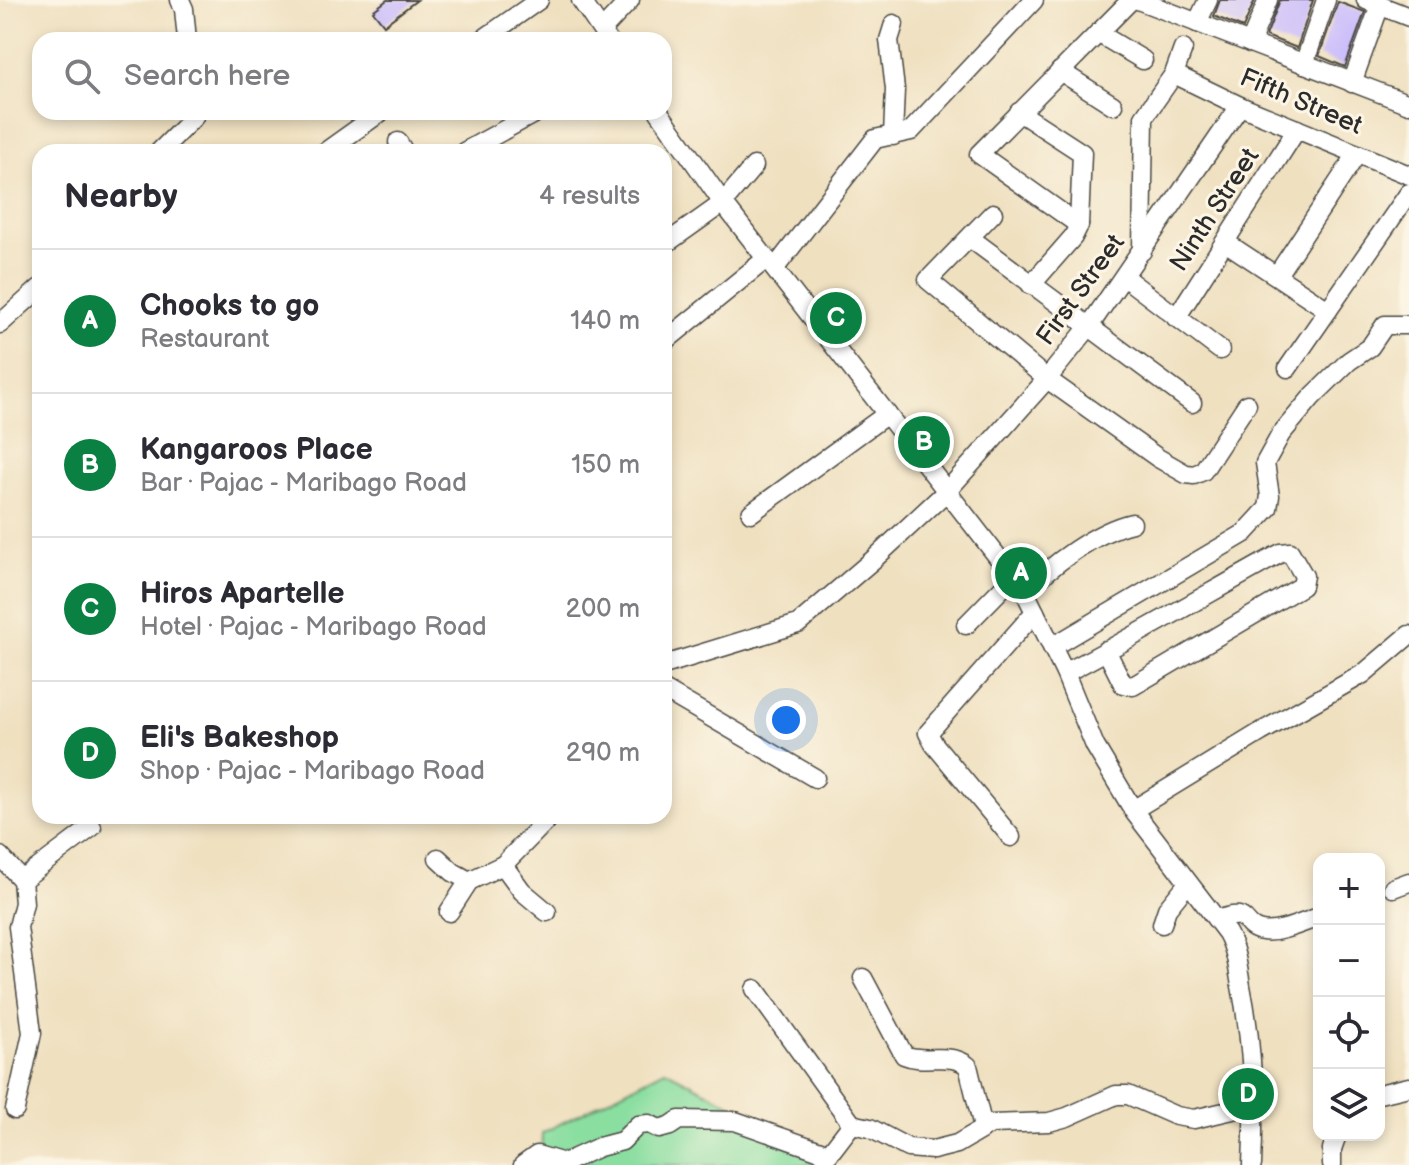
<!DOCTYPE html>
<meta charset="utf-8">
<style>
:root{--surface:#fff;--page:#f7f7f7;--text:#2b2b33;--muted:#7c7c81;--line:#e1e1e2;--accent:#0b8043}
body{margin:0;font-family:"Balsamiq Sans",sans-serif;background:var(--page);color:var(--text)}
.controls{position:absolute;right:24px;bottom:24px;display:grid;overflow:hidden;border-radius:16px;box-shadow:0 4px 12px #0003}
.controls button{width:72px;height:72px;display:grid;place-items:center;padding:0;border:0;border-bottom:2px solid var(--line);background:var(--surface);color:var(--text);font:40px sans-serif}
.you{position:absolute;left:786px;top:720px;width:28px;height:28px;margin:-20px;border:6px solid #fff;border-radius:50%;background:#1a73e8;box-shadow:0 0 0 12px #1a73e833}
.badge{display:grid;place-items:center;width:52px;height:52px;border-radius:50%;background:var(--accent);color:#fff;font-size:26px;font-weight:700}
.pin{position:absolute;translate:-50% -50%;border:4px solid #fff;box-shadow:0 2px 8px #0006}
.list{margin:0;padding:0;list-style:none}
h2{display:flex;justify-content:space-between;align-items:center;height:104px;margin:0;padding:0 32px;font-size:34px}
h2 small{font-size:26px;font-weight:400;color:var(--muted)}
.list li{display:grid;grid-template-columns:52px 1fr auto;gap:24px;align-items:center;box-sizing:border-box;height:144px;padding:0 32px;border-top:2px solid var(--line)}
.list b{display:block;font-size:30px;white-space:nowrap}
.list p{margin:0;font-size:26px;white-space:nowrap;color:var(--muted)}
.list em{font-size:26px;font-style:normal;color:var(--muted)}
.icon{flex:none;width:44px;height:44px;fill:none;stroke:currentColor;stroke-width:2;stroke-linecap:round;stroke-linejoin:round}
.map{position:relative;flex:none;width:1409px;height:1165px;overflow:hidden}
.search{position:absolute;background:var(--surface);box-shadow:0 4px 12px #0003;left:32px;top:32px;width:640px;height:88px;display:flex;align-items:center;gap:20px;box-sizing:border-box;padding:0 28px;border-radius:24px;color:var(--muted);font-size:30px}
.panel{position:absolute;background:var(--surface);box-shadow:0 4px 12px #0003;left:32px;top:144px;width:640px;height:680px;border-radius:24px}
.map>svg:first-child{display:block}
.green{fill:#8adea0;stroke:#5a8466;stroke-width:2}
.building{fill:#c7b9fd}
.lines{fill:none;stroke-linecap:round;stroke-linejoin:round}
.minor-casing{stroke:#484641;stroke-width:21}
.minor{stroke:#fff;stroke-width:18}
.labels{text-anchor:middle;dominant-baseline:central;stroke-width:6;stroke-linejoin:round;paint-order:stroke}
.street-label{font-size:26px;fill:#2b2b2b;stroke:#fcf5e5}
</style>
<div class="map">
<svg width="1409" height="1165" viewBox="0 0 1409 1165">
<rect width="100%" height="100%" fill="#fcf5e5"/>
<filter id="ink" filterUnits="userSpaceOnUse"><feTurbulence type="fractalNoise" baseFrequency=".0125" numOctaves="2"/><feDisplacementMap in="SourceGraphic" scale="16" xChannelSelector="R" yChannelSelector="G"/><feConvolveMatrix kernelMatrix="1 2 1 2 8 2 1 2 1" color-interpolation-filters="sRGB"/></filter>
<filter id="wash" filterUnits="userSpaceOnUse"><feTurbulence type="fractalNoise" baseFrequency=".006" numOctaves="4" result="noise"/><feDisplacementMap in="SourceGraphic" scale="32" xChannelSelector="R" yChannelSelector="G"/><feGaussianBlur stdDeviation="1.8" result="paint"/><feColorMatrix in="noise" values="0 0 0 0 0 0 0 0 0 0 0 0 0 0 0 0 0 1.4 0 .05"/><feComposite in="paint" operator="in"/></filter>
<g filter="url(#wash)">
<rect width="100%" height="100%" fill="#efe0c0"/>
<polygon class="green" points="665,1070 832,1157 829,1165 541,1165 542,1133"/>
<g id="blocks">
<g class="building">
<polygon points="387,0 417,0 384,25 373,11"/>
<polygon points="1220,0 1255,0 1243,28 1214,16"/>
<polygon points="1280,0 1313,0 1297,48 1266,36"/>
<polygon points="1338,2 1365,12 1345,67 1319,56"/>
</g>
</g>
</g>
<g filter="url(#ink)">
<use href="#blocks" fill-opacity="0" stroke="#484641" stroke-width="2"/>
<g class="lines">
<g class="minor-casing">
<g id="minor">
<polyline points="180,0 184,9 187,40"/>
<polyline points="581,0 608,40"/>
<polyline points="1138,0 1409,104"/>
<polyline points="1366,0 1409,17"/>
<polyline points="1197,23 1208,0"/>
<polyline points="602,30 630,0"/>
<polyline points="1098,33 1143,60"/>
<polyline points="482,40 539,0"/>
<polyline points="1250,43 1268,0"/>
<polyline points="1304,64 1326,0"/>
<polyline points="1060,71 1113,105"/>
<polyline points="1174,74 1240,106 1409,175"/>
<polyline points="1352,83 1380,5"/>
<path d="M659 112 723 203 1025 592 1065 673 1095 746 1135 813 1227 933C1236 949 1238 968 1241 986 1253 1046 1255 1104 1252 1165"/>
<polyline points="1019,112 1082,153 1079,225 1073,237 1031,285"/>
<polyline points="893,136 895,89 889,40 894,24"/>
<polyline points="398,142 404,152"/>
<polyline points="159,152 194,117 194,112"/>
<polyline points="325,152 381,112"/>
<polyline points="464,152 537,112"/>
<polyline points="993,213 928,280 1047,379 1158,458 1186,474 1194,475 1203,471 1247,404"/>
<polyline points="1079,225 979,154 1131,0"/>
<polyline points="970,238 1192,403"/>
<polyline points="1225,242 1328,310"/>
<polyline points="664,245 723,203 754,166"/>
<polyline points="1142,251 1144,117 1174,74 1183,49"/>
<polyline points="775,268 875,139 911,131 1034,0"/>
<polyline points="1277,275 1357,154"/>
<polyline points="1124,277 1220,350"/>
<polyline points="1176,318 1297,129"/>
<polyline points="0,324 40,288"/>
<polyline points="664,342 766,259"/>
<polyline points="1288,368 1409,193"/>
<polyline points="751,513 887,414"/>
<path d="M1025 592C1050 566 1096 531 1132 523"/>
<polyline points="966,625 1013,577"/>
<polyline points="1052,647 1245,533 1268,508 1270,496 1265,463 1281,434 1312,397 1349,361 1370,347 1385,325 1409,325"/>
<polyline points="664,665 798,624 874,559 947,491 1047,379 1088,328 1240,106"/>
<path d="M1065 673C1138 635 1209 593 1281 553L1290 552 1304 576 1302 586 1133 686 1123 684 1106 650"/>
<polyline points="664,690 815,778"/>
<polyline points="1133,810 1261,732 1363,674 1409,635"/>
<polyline points="1011,837 934,744 928,733 1035,612"/>
<polyline points="0,856 22,880 24,903 18,927 32,1033 15,1110"/>
<polyline points="438,858 453,872 469,881"/>
<polyline points="503,865 522,891 547,912"/>
<polyline points="22,880 92,827"/>
<polyline points="1393,888 1409,882"/>
<polyline points="449,912 469,881 503,865 551,816"/>
<path d="M1217 920C1253 907 1239 927 1262 931 1279 934 1303 922 1319 917"/>
<polyline points="1162,924 1167,909 1188,883"/>
<path d="M863 978 904 1055C925 1064 950 1051 968 1066L983 1127"/>
<polyline points="755,989 852,1124 870,1128 908,1148 933,1150 957,1144 991,1124 1049,1122 1067,1117 1116,1095 1128,1095 1176,1116 1194,1119 1254,1105"/>
<polyline points="1379,1094 1409,1087"/>
<polyline points="523,1165 537,1155 564,1163 599,1147 622,1141 638,1125 649,1124 659,1129 670,1126 679,1120 735,1121 829,1154 852,1124"/>
<polyline points="1332,1165 1332,1149 1337,1135"/>
</g>
</g>
<use href="#minor" class="minor"/>
</g>
</g>
<g class="labels">
<g class="street-label">
<text transform="translate(1301 102) rotate(23)">Fifth Street</text>
<text transform="translate(1215 210) rotate(-57)">Ninth Street</text>
<text transform="translate(1081 290) rotate(-54)">First Street</text>
</g>
</g>
</svg>
<div class="controls">
<button>+</button>
<button>−</button>
<button><svg class="icon" aria-label="locate" viewBox="0 0 24 24"><circle cx="12" cy="12" r="6"/><path d="M12 2v4M12 18v4M2 12h4M18 12h4"/></svg></button>
<button><svg class="icon" aria-label="layers" viewBox="0 0 24 24"><path d="M12 4l9 5-9 5-9-5zM3 14l9 5 9-5"/></svg></button>
</div>
<div class="you"></div>
<div class="pin badge" style="left:1021px;top:573px">A</div>
<div class="pin badge" style="left:924px;top:442px">B</div>
<div class="pin badge" style="left:836px;top:318px">C</div>
<div class="pin badge" style="left:1248px;top:1094px">D</div>
<div class="search"><svg class="icon" aria-label="search" viewBox="0 0 24 24"><circle cx="10" cy="10" r="6"/><path d="M15 15l6 6"/></svg>Search here</div>
<section class="panel">
<h2>Nearby<small>4 results</small></h2>
<ul class="list">
<li><span class="badge">A</span><div><b>Chooks to go</b><p>Restaurant</p></div><em>140 m</em></li>
<li><span class="badge">B</span><div><b>Kangaroos Place</b><p>Bar · Pajac - Maribago Road</p></div><em>150 m</em></li>
<li><span class="badge">C</span><div><b>Hiros Apartelle</b><p>Hotel · Pajac - Maribago Road</p></div><em>200 m</em></li>
<li><span class="badge">D</span><div><b>Eli's Bakeshop</b><p>Shop · Pajac - Maribago Road</p></div><em>290 m</em></li>
</ul>
</section>
</div>
